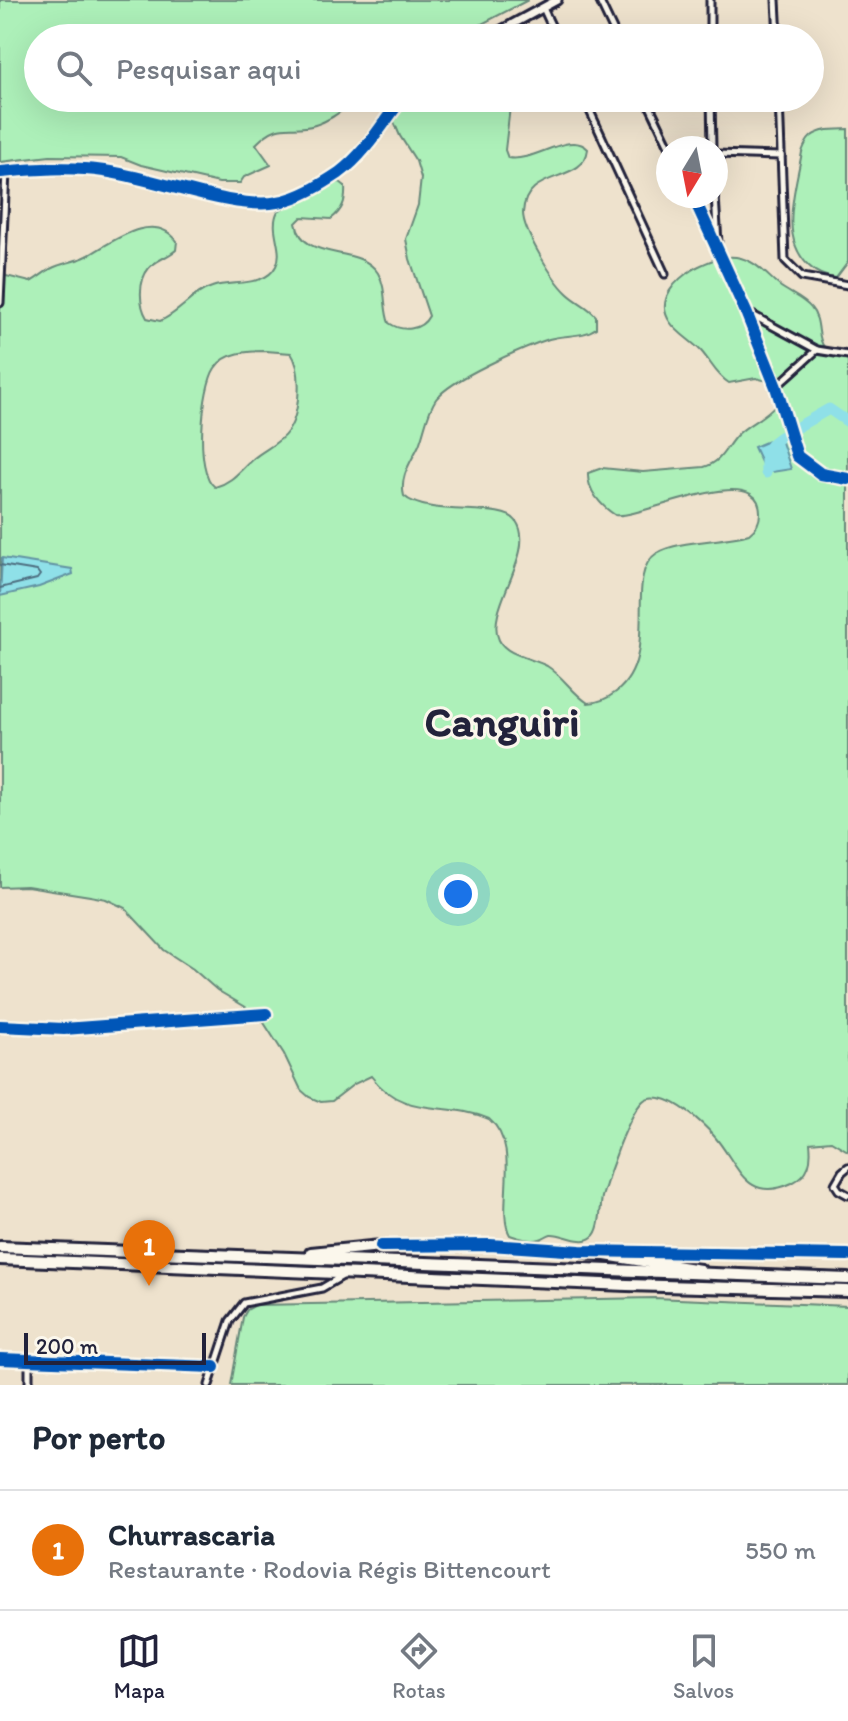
<!DOCTYPE html>
<html lang="pt">
<meta charset="utf-8">
<style>
:root{--surface:#fff;--page:#f6f6f7;--text:#1f2937;--muted:#747a83;--line:#e0e1e3;--accent:#22223b}
body{margin:0;font-family:Itim,sans-serif;background:var(--page);color:var(--text)}
.compass{position:absolute;left:656px;top:136px;width:72px;height:72px;border-radius:50%;background:var(--surface);box-shadow:0 8px 32px #0002;rotate:190deg}
.scale{position:absolute;left:24px;bottom:20px;width:182px;box-sizing:border-box;padding-left:8px;border:4px solid #22223b;border-top:0;font-size:22px;line-height:28px;white-space:nowrap;color:#22223b;-webkit-text-stroke:6px #fbf7ec;paint-order:stroke}
.you{position:absolute;left:458px;top:894px;width:28px;height:28px;margin:-20px;border:6px solid #fff;border-radius:50%;background:#1a73e8;box-shadow:0 0 0 12px #1a73e833}
.badge{display:grid;place-items:center;width:52px;height:52px;border-radius:50%;background:var(--accent);color:#fff;font-size:26px;font-weight:700}
.pin{position:absolute;translate:-50% -66px;filter:drop-shadow(0 2px 4px #0008)}
.pin::after{content:'';position:absolute;top:42px;width:28px;height:24px;background:inherit;clip-path:polygon(0 0,100% 0,50% 100%)}
.list{margin:0;padding:0;list-style:none}
h2{display:flex;justify-content:space-between;align-items:center;height:104px;margin:0;padding:0 32px;font-size:34px}
h2 small{font-size:26px;font-weight:400;color:var(--muted)}
.list li{display:grid;grid-template-columns:52px 1fr auto;gap:24px;align-items:center;box-sizing:border-box;height:120px;padding:0 32px;border-top:2px solid var(--line)}
.list b{display:block;font-size:30px;white-space:nowrap}
.list p{margin:0;font-size:26px;white-space:nowrap;color:var(--muted)}
.list em{font-size:26px;font-style:normal;color:var(--muted)}
.icon{flex:none;width:44px;height:44px;fill:none;stroke:currentColor;stroke-width:2;stroke-linecap:round;stroke-linejoin:round}
.map{position:relative;flex:none;width:848px;height:1385px;overflow:hidden}
.search{position:absolute;background:var(--surface);box-shadow:0 8px 32px #0002;left:24px;right:24px;top:24px;height:88px;display:flex;align-items:center;gap:20px;box-sizing:border-box;padding:0 28px;border-radius:44px;color:var(--muted);font-size:30px}
.sheet{height:224px;background:var(--surface)}
nav{display:flex;justify-content:space-around;align-items:center;box-sizing:border-box;height:112px;border-top:2px solid var(--line);background:var(--surface);font-size:22px;color:var(--muted)}
nav a{display:grid;justify-items:center;gap:4px}
nav .on{color:var(--accent)}
.map>svg:first-child{display:block}
.green{fill:#adf0b9;stroke:#68897a;stroke-width:2;fill-rule:evenodd}
.water{fill:#8fe0e8;stroke:#6394a3;stroke-width:2}
.lines{fill:none;stroke-linecap:round;stroke-linejoin:round}
.shore{stroke:#4e6e80;stroke-width:2}
.river{stroke:#8fe0e8;stroke-width:11}
.street-casing{stroke:#22223b;stroke-width:11}
.secondary-casing{stroke:#22223b;stroke-width:13}
.highway-casing{stroke:#22223b;stroke-width:16}
.street{stroke:#fbf7ec;stroke-width:5}
.secondary{stroke:#fbf7ec;stroke-width:7}
.highway{stroke:#fbf7ec;stroke-width:10}
.cycleway-casing{stroke:#fbf7ec;stroke-width:17}
.cycleway{stroke:#0057b8;stroke-width:12}
.labels{text-anchor:middle;dominant-baseline:central;stroke-width:6;stroke-linejoin:round;paint-order:stroke}
.district-label{font-size:42px;font-weight:bold;fill:#22223b;stroke:#fbf7ec}
</style>
<div class="map">
<svg width="848" height="1385" viewBox="0 0 848 1385">
<rect width="100%" height="100%" fill="#eee2cd"/>
<filter id="ink" filterUnits="userSpaceOnUse"><feTurbulence type="fractalNoise" baseFrequency=".0125" numOctaves="2"/><feDisplacementMap in="SourceGraphic" scale="16" xChannelSelector="R" yChannelSelector="G"/><feConvolveMatrix kernelMatrix="1 2 1 2 8 2 1 2 1" color-interpolation-filters="sRGB"/></filter>
<g filter="url(#ink)">
<g class="green">
<path d="M0 0H528L455 38H38V98H360C346 107 332 120 315 125 289 133 282 118 256 144L271 165 244 177 240 183H219L141 165 121 157 50 156 0 162Z"/>
<path d="M388 98H441C456 115 466 107 484 99 491 96 503 98 511 98L505 150 508 158C534 163 570 130 588 149 584 185 525 167 523 213 523 231 553 280 567 293 576 302 588 306 596 316V328C583 338 564 334 549 339 524 347 451 379 436 399 427 412 425 430 419 445 411 462 399 477 404 496 428 518 503 502 516 521 538 552 484 609 499 640 507 656 532 658 547 666 563 676 572 693 588 703 599 703 608 698 616 692 662 656 622 575 657 553 677 540 724 542 749 534 756 529 760 522 760 513 761 458 639 520 615 515 601 506 587 490 588 473L602 468 643 472 704 467C722 462 725 448 736 436 748 423 765 418 776 404L778 394 771 382 756 378 729 383C716 375 711 362 701 351 692 341 678 334 670 322 655 300 676 279 695 268 707 262 722 255 736 257 756 260 766 275 781 287 791 294 804 299 811 308 827 326 807 356 848 352V1151L831 1141 810 1143C812 1160 810 1174 792 1183 745 1205 738 1163 714 1136 702 1122 678 1101 660 1098 654 1097 647 1097 643 1101 628 1115 608 1176 602 1197 600 1207 601 1231 592 1237 581 1246 563 1233 551 1234 547 1235 544 1238 540 1239 531 1242 519 1238 510 1235 495 1209 523 1147 489 1119 445 1100 404 1120 371 1076L354 1084 332 1101 321 1102 309 1097 301 1090 284 1054 259 1015 217 990 193 969 164 950 125 908 106 899 90 896 27 886 0 887V261L6 276 30 282C39 278 47 269 57 266 67 262 77 261 87 256 111 243 153 209 177 241L176 250C168 257 156 260 149 268 138 281 139 305 147 318L160 321C180 313 192 293 212 287 232 280 265 288 276 266 285 249 268 230 278 211L326 185 340 182 345 186C346 201 343 210 331 219L302 217 296 223C303 264 359 243 378 273 387 288 383 308 389 323 402 332 421 331 429 316L410 259 406 239 418 205 421 178 416 161 400 136 385 101ZM266 351 291 353C303 370 300 414 288 431 280 443 265 449 254 458 240 470 233 482 215 487 194 473 202 387 215 368 225 352 250 351 266 351Z"/>
<path d="M827 130 848 129V262L836 278C825 277 817 274 809 266 778 237 796 188 802 152 807 138 812 133 827 130Z"/>
<polygon points="654,1298 848,1306 848,1385 231,1385 243,1317 247,1310 256,1305"/>
</g>
<g class="water">
<polygon points="780,436 791,469 766,473 754,447"/>
<polygon points="2,558 72,569 73,574 39,587 0,596"/>
</g>
<g class="lines">
<polyline class="shore" points="0,565 37,571 40,575 37,579 0,588"/>
<g class="river">
<polyline points="794,429 829,409 848,422"/>
<path d="M766 473C765 452 766 444 785 434"/>
</g>
<g class="street-casing">
<g id="street">
<polyline points="599,0 617,38"/>
<polyline points="710,0 710,38"/>
<polyline points="776,0 778,38"/>
<polyline points="543,8 557,38"/>
<polyline points="584,98 665,274"/>
<polyline points="646,98 670,148"/>
<polyline points="711,98 712,148"/>
<polyline points="779,98 785,260 802,277 848,285"/>
<polyline points="716,154 781,156"/>
<polyline points="693,196 746,312 776,387 797,456 821,474 848,479"/>
<polyline points="715,196 718,243"/>
<polyline points="0,303 6,172"/>
<polyline points="747,312 817,350"/>
<polyline points="776,387 817,350 848,355"/>
<polyline points="0,1026 64,1029 266,1014"/>
<polyline points="848,1167 842,1172 835,1184 839,1190 848,1195"/>
<polyline points="0,1359 214,1367"/>
<polyline points="29,1385 29,1360"/>
<polyline points="209,1385 230,1321 244,1303 322,1288 344,1275"/>
</g>
</g>
<g class="secondary-casing">
<g id="secondary">
<polyline points="487,38 557,0"/>
<path d="M0 172C35 169 69 166 104 171 151 177 236 211 278 202 300 198 321 185 339 173 365 154 383 123 402 98"/>
<polyline points="381,1246 490,1245 582,1251"/>
<polyline points="606,1251 848,1255"/>
</g>
</g>
<g class="highway-casing">
<g id="highway">
<polyline points="0,1247 848,1279"/>
<polyline points="580,1251 700,1270"/>
<polyline points="311,1253 381,1246"/>
<polyline points="0,1259 627,1285 848,1291"/>
</g>
</g>
<use href="#street" class="street"/>
<use href="#secondary" class="secondary"/>
<use href="#highway" class="highway"/>
<g class="cycleway-casing">
<g id="cycleway">
<path d="M0 172C35 169 69 166 104 171 151 177 236 211 278 202 300 198 321 185 339 173 365 154 383 123 402 98"/>
<polyline points="693,196 746,312 776,387 797,456 821,474 848,479"/>
<polyline points="0,1026 64,1029 266,1014"/>
<polyline points="381,1246 490,1245 580,1251 848,1255"/>
<polyline points="0,1359 214,1367"/>
</g>
</g>
<use href="#cycleway" class="cycleway"/>
</g>
</g>
<g class="labels">
<g class="district-label">
<text x="502" y="721">Canguiri</text>
</g>
</g>
</svg>
<svg class="compass" viewBox="-18 -18 36 36"><path d="M0-13l5 13h-10z" fill="#e53935"/><path d="M0 13l5-13h-10z" fill="#747a83"/></svg>
<div class="scale">200 m</div>
<div class="you"></div>
<div class="pin badge" style="left:149px;top:1286px;background:#e8710a">1</div>
<div class="search"><svg class="icon" aria-label="search" viewBox="0 0 24 24"><circle cx="10" cy="10" r="6"/><path d="M15 15l6 6"/></svg>Pesquisar aqui</div>
</div>
<section class="sheet">
<h2>Por perto<small></small></h2>
<ul class="list">
<li><span class="badge" style="background:#e8710a">1</span><div><b>Churrascaria</b><p>Restaurante · Rodovia Régis Bittencourt</p></div><em>550 m</em></li>
</ul>
</section>
<nav>
<a class="on"><svg class="icon" aria-label="map" viewBox="0 0 24 24"><path d="M3 6l6-2 6 2 6-2v14l-6 2-6-2-6 2zM9 4v14M15 6v14"/></svg>Mapa</a>
<a><svg class="icon" aria-label="directions" viewBox="0 0 24 24"><path d="M12 3l9 9-9 9-9-9zM9 14v-3h6M13 9l2 2-2 2"/></svg>Rotas</a>
<a><svg class="icon" aria-label="saved" viewBox="0 0 24 24"><path d="M7 4h10v16l-5-4-5 4z"/></svg>Salvos</a>
</nav>
